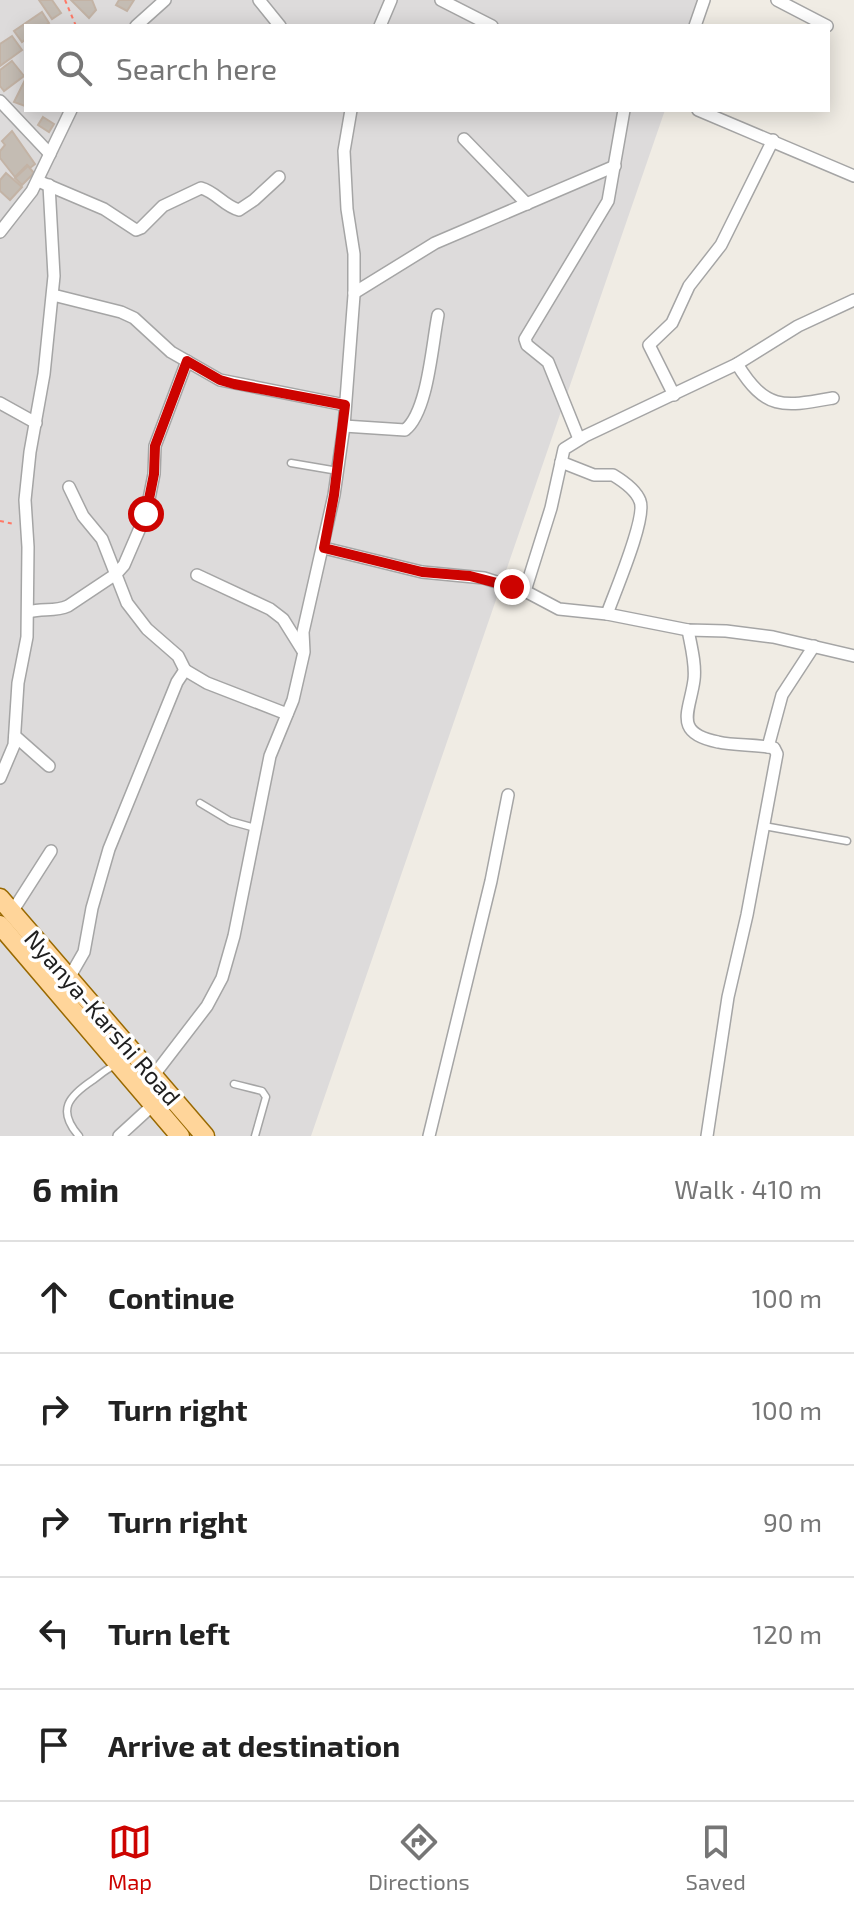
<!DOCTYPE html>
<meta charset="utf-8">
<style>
:root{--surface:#fff;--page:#f6f6f6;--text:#222;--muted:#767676;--line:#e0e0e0;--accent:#cd0300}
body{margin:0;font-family:"Exo 2",sans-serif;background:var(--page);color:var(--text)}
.stop{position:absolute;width:24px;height:24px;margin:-18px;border:6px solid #cd0300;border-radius:50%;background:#fff}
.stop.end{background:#cd0300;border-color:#fff;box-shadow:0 2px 8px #0008}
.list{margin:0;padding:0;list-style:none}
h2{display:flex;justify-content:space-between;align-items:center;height:104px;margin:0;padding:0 32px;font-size:34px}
h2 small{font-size:26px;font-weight:400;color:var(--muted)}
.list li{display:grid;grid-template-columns:52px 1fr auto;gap:24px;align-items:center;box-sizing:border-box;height:112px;padding:0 32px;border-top:2px solid var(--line)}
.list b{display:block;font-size:30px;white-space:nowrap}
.list em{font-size:26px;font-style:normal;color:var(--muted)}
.icon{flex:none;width:44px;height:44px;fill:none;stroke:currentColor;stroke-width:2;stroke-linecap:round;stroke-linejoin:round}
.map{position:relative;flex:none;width:854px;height:1136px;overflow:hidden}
.search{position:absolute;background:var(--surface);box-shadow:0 4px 20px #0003;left:24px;right:24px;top:24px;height:88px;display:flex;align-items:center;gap:20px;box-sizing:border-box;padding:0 28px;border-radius:0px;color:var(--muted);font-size:30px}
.sheet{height:664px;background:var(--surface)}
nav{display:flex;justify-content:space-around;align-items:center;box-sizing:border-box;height:112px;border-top:2px solid var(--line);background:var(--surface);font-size:22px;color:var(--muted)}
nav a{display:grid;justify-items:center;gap:4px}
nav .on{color:var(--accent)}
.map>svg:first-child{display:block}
.residential{fill:#dddbdb}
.building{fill:#c4bcb3;stroke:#c3b3a5;stroke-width:2}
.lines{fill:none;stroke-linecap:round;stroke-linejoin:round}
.service-casing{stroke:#a5a5a5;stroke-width:9}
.minor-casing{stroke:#a5a5a5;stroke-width:14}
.primary-casing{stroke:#996900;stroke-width:21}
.path{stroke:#ff7866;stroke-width:2;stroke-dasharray:4 4;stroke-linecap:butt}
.service{stroke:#fff;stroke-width:6}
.minor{stroke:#fff;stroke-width:11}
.primary{stroke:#ffd59a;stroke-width:18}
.route{stroke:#cd0300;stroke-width:10}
.labels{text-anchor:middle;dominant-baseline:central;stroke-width:7;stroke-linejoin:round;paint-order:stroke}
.street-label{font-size:24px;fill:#1e1e1e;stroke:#fff}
</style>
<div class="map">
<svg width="854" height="1136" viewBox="0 0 854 1136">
<rect width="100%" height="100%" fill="#f0ece4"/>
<polygon class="residential" points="0,0 702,0 694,26 26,26 26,110 665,110 311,1136 0,1136"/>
<g class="building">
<polygon points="39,0 52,0 61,13 52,19"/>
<polygon points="71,0 92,0 96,10 89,18"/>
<polygon points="119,0 134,0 127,11 116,5"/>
<polygon points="42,12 49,23 45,26 26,26 26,39 22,42 14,31"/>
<polygon points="12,36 22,50 0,66 0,44"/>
<polygon points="12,61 24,76 4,91 0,86 0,70"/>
<polygon points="26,78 26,103 25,106 14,102"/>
<polygon points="43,117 54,124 49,132 38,125"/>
<polygon points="12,131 35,164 30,168 27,165 15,177 0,158 0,151 5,145 2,141"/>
<polygon points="28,166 34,173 22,185 15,178"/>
<polygon points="6,173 22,187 10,200 0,191 0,180"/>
</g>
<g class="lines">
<g class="service-casing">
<g id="service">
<polyline points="291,463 338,471"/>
<polyline points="200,803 230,821 255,828"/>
<polyline points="764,826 847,841"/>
<polyline points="234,1084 262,1091 266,1097 255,1136"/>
<path d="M79 1136C56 1110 69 1096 93 1080 100 1075 106 1069 114 1066"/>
</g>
</g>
<g class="minor-casing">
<g id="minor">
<polyline points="259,0 280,26"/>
<polyline points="441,0 492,26"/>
<polyline points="777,0 827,26"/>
<polyline points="136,26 165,0"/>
<polyline points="380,26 391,0"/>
<polyline points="695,26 704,0"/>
<polyline points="0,101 50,154"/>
<polyline points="698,110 854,176"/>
<polyline points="464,139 527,204"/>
<path d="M38 181 104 209 136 230 141 228 163 206 201 188C216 192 224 206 239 210L254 200 279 177"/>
<polyline points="0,232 32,191 71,110"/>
<polyline points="354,293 435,243 615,166"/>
<polyline points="53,295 121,312 134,318 171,352 220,380 345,405"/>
<path d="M737 364C766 411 783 407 833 398"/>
<polyline points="674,395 649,345 672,323 689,286 721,245 773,140"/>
<polyline points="0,403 36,423"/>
<path d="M344 426 405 430C428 412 432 344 438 315"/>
<polyline points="579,439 548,362 527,345 525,339 608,201 624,110"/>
<path d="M561 462 594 475H613C623 481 636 490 640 501 647 518 614 594 607 614"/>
<polyline points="69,487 83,516 102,539 127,603 147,629 178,656 185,670"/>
<polyline points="324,548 422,572 484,578 525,591 559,609 607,614 688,630 726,631 773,637 854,656"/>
<polyline points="197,575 270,609 283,619 303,651"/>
<polyline points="525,591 551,508 564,449 585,436 737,364 798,326 854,300"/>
<path d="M29 612C42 608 55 612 68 606L116 574 124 565 146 514 154 474 155 446 187 361"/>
<path d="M688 630C691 646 696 664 694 680 690 711 672 733 718 742 736 746 755 744 774 748L777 754 747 915 728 997 707 1136"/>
<polyline points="15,736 49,766"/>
<polyline points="768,747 782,695 814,646"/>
<polyline points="0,778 14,745 18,683 27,637 28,547 25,500 30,452 44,374 54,276 49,185"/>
<polyline points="12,912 51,851"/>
<polyline points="69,978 84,952 92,908 109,849 177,682 185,670 207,683 287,714"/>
<polyline points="154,1075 207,1006 222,978 234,936 270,756 293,700 304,652 303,632 334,495 344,426 354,295 354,254 347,209 344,151 351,110"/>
<polyline points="119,1136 154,1104"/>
<polyline points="429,1136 491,881 508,795"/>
</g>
</g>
<g class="primary-casing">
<g id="primary">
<polyline points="0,898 205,1136"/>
<polyline points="0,925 180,1136"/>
</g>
</g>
<g class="path">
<polyline points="65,0 76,26"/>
<polyline points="0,521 14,524"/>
</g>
<use href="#service" class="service"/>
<use href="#minor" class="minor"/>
<use href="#primary" class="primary"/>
</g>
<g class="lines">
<polyline class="route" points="146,514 154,474 155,446 187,361 220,380 234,384 345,405 334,495 324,548 422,572 470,576 512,587"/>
</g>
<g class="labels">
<g class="street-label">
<text transform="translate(103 1017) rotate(49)">Nyanya-Karshi Road</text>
</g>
</g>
</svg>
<div class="stop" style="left:146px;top:514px"></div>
<div class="stop end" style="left:512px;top:587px"></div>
<div class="search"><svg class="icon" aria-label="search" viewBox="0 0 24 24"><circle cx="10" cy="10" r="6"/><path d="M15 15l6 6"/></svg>Search here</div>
</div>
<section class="sheet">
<h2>6 min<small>Walk · 410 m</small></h2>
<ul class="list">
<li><svg class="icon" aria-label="ahead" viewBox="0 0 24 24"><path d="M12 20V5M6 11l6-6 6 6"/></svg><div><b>Continue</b></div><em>100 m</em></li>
<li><svg class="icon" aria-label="right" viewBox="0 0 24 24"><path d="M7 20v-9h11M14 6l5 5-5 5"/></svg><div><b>Turn right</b></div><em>100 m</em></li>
<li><svg class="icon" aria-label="right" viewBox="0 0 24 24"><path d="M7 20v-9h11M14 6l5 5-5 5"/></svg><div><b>Turn right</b></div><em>90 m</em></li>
<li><svg class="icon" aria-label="left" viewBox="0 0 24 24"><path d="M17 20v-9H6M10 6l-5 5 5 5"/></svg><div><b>Turn left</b></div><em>120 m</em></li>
<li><svg class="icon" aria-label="arrive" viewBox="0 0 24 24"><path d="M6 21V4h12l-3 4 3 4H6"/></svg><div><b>Arrive at destination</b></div></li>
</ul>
</section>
<nav>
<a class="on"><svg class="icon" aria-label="map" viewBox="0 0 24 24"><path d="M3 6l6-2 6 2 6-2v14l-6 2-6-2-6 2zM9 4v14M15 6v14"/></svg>Map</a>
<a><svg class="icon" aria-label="directions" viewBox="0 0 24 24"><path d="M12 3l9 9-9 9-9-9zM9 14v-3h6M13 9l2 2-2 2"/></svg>Directions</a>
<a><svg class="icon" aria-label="saved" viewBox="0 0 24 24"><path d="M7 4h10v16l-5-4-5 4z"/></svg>Saved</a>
</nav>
